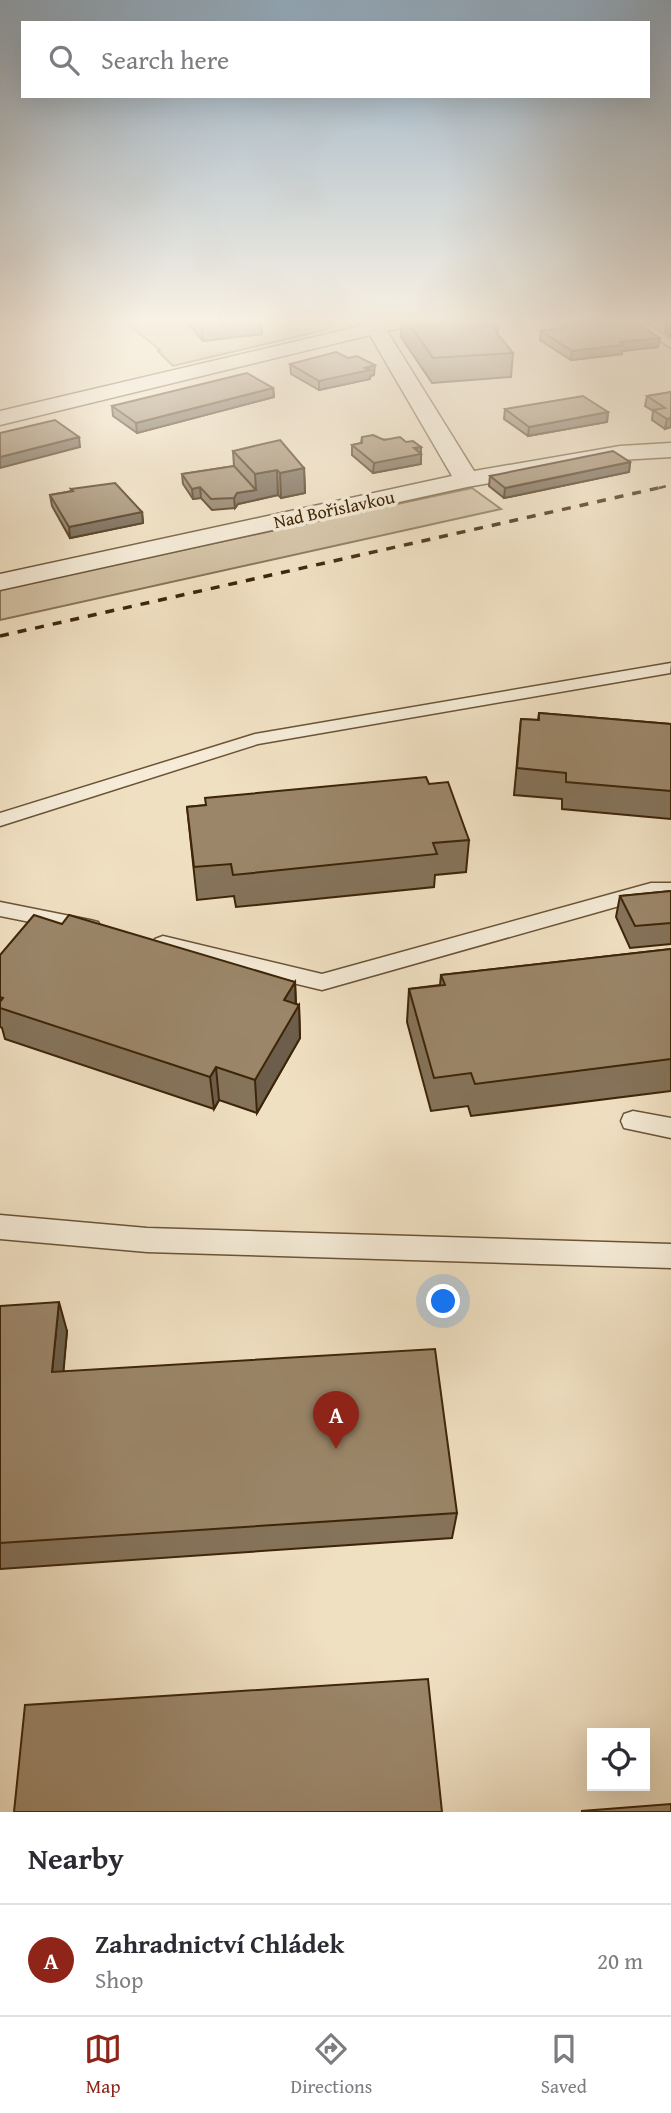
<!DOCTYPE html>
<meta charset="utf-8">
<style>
:root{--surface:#fff;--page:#f2f2f3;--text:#2b2b33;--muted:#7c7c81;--line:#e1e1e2;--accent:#8f2418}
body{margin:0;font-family:"Gentium Book Plus",serif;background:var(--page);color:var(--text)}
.controls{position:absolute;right:21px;bottom:21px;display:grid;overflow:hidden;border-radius:0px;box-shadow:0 7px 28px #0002}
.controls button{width:63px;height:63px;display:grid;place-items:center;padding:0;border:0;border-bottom:2px solid var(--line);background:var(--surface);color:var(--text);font:35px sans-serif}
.you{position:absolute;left:444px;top:1302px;width:24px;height:24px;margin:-18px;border:5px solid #fff;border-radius:50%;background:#1a73e8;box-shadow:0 0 0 10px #1a73e833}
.badge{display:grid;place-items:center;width:46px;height:46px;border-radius:50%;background:var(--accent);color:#fff;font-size:23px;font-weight:700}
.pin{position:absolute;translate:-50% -58px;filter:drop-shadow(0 2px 4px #0008)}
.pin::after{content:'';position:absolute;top:37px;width:24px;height:21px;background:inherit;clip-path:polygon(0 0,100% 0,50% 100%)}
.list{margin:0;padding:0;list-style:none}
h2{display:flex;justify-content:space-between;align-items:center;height:91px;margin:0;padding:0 28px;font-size:30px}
h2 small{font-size:23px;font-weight:400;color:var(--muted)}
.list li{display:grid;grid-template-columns:46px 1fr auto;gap:21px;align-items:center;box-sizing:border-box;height:112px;padding:0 28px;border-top:2px solid var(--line)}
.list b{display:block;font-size:26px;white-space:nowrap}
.list p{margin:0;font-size:23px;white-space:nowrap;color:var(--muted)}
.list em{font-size:23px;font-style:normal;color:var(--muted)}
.icon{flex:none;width:38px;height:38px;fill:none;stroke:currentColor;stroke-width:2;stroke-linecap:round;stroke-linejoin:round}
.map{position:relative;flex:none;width:671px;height:1812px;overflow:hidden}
.search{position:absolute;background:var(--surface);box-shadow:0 7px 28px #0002;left:21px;right:21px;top:21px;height:77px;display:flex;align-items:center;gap:18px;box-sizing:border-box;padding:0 24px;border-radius:0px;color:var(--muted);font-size:26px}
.sheet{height:203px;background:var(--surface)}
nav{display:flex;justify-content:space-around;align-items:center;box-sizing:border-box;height:98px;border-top:2px solid var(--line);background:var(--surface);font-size:19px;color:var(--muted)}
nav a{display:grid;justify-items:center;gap:4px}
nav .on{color:var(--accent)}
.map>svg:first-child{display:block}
.green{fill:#d2c0a2;stroke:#887255;stroke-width:2}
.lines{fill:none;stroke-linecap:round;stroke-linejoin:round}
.service-casing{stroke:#6a5436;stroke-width:3}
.minor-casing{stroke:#6a5436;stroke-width:3}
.service{fill:#f5ebd7;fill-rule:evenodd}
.minor{fill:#f5ebd7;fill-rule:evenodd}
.rail-far1{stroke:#3e2508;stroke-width:2.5;stroke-dasharray:7 7;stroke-linecap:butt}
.rail{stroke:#3e2508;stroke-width:3.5;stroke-dasharray:9 9;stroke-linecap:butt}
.wall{fill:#85735a;stroke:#3e2508;stroke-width:2}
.shaded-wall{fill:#6c5e4a;stroke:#3e2508;stroke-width:2}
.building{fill:#9b8669;stroke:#3e2508;stroke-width:2}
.labels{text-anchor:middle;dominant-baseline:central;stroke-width:7;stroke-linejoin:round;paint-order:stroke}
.far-street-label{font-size:18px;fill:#3e2508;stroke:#f5ebd7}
</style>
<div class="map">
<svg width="671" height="1812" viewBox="0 0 671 1812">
<rect width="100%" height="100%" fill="#f0e0c2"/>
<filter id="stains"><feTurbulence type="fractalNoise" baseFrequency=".00286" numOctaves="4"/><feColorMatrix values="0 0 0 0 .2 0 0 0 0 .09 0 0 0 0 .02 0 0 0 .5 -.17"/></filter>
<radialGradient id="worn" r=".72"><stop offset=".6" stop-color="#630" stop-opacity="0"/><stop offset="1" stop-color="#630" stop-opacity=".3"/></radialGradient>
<g class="green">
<polygon points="122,319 184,319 203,341 261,334 255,325 273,323 269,319 341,319 325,330 173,366 158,351 160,350"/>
<polygon points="472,488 501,509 0,620 0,589"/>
</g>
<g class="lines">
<g class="service-casing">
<g id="service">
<polygon points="604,319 665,319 645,322 671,340 671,348 632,322 609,322"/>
<polygon points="671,663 670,673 258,744 0,826 0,813 255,734"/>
<polygon points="651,883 671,883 671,897 651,897 322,990 163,952 155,949 152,944 155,939 163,936 322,974"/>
<polygon points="0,902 90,920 98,922 101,927 98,932 90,934 0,916"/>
<polygon points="633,1111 671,1118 671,1138 624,1128 621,1121 624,1114"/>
<polygon points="0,1215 147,1228 671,1244 671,1268 147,1252 0,1239"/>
</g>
</g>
<g class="minor-casing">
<polygon id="minor" points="356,319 422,319 420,323 387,331 474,471 620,446 671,443 671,457 620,460 467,487 0,590 0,574 452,476 370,335 0,425 0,411 361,326"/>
</g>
<use href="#service" class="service"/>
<use href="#minor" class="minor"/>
<polyline class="rail-far1" points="659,488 671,485"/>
<polyline class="rail" points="0,636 667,486"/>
</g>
<g class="wall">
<polygon points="184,319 261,319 262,334 203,341"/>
<polygon points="402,319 499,319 497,334 513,353 511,377 432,383 401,337"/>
<polygon points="667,323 671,323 671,336 665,332"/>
<polygon points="562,324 658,347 622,351 622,354 571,360 540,340 541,331 562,328"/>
<polygon points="290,364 374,375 370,376 370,379 319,390 291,374"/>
<polygon points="273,388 274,397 137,433 113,416 112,406"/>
<polygon points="671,392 671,427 665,429 652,420 653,411 645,406 647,396"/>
<polygon points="505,409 608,412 607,422 528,436 504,419"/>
<polygon points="362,437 406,442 421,447 421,464 373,473 352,455 352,445 361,443"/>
<polygon points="233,451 304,468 305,493 281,498 278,495 238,504 235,508 212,510 201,498 193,499 183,484 182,474 234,466"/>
<polygon points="630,462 629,472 504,498 489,486 490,476"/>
<polygon points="71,489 142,512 143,523 70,538 52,506 50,495 72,491"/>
<polygon points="539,713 671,724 671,819 562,809 562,799 514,795 521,719 538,720"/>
<polygon points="429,784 469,840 466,872 435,875 434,887 236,907 234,896 197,900 187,807"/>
<polygon points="671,891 671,944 630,948 616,917 620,896"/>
<polygon points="62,924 295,982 296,1004 299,1005 300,1038 257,1113 219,1100 214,1109 5,1039 2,1028 0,1027 0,955"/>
<polygon points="671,949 671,1091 471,1116 468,1106 431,1111 407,1022 409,989 440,985 441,975"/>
<polygon points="0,1306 67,1331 63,1371 457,1513 452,1538 0,1569"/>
</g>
<g class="shaded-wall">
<polygon points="201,319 261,319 262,334 203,341"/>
<polygon points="474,319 499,319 497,336 472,342"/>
<polygon points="660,338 658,347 622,351 622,354 571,360 572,351 620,342"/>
<polygon points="375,365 374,375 370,376 370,379 319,390 319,381"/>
<polygon points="273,388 274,397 137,433 136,423"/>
<polygon points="608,412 607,422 528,436 529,427"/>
<polygon points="671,418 671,427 665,429 667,419"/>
<polygon points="79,437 80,447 0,468 0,457"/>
<polygon points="421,447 421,464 373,473 374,463 414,448"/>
<polygon points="630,462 629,472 504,498 505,488"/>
<polygon points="304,468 305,493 281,498 280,473"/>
<polygon points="277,470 278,495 238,504 235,508 234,498 237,493 256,490 255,474"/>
<polygon points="200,487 201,498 193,499 192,489"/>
<polygon points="142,512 143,523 70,538 69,527"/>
<polygon points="295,982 296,1009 299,1005 300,1038 257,1113 255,1080 284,1000"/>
<polygon points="216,1067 219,1100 214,1109 210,1077"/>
<polygon points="59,1302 67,1331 61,1400 52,1372"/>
</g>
<g class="building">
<polygon points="406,319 474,319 482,328 492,327 513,353 433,358"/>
<polygon points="611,319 629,319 660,338 620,342 623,345 572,351 541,331 567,327 562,324 591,323"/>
<polygon points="336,352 348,358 357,356 375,365 365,368 370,370 319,381 290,364"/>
<polygon points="247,373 273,388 136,423 112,406"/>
<polygon points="671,392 671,418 667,419 653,410 665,408 647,396"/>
<polygon points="583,396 608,412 529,427 505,409"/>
<polygon points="55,420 79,437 0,457 0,433"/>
<polygon points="373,435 384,440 400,437 406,442 413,441 421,447 414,448 421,454 374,463 352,445 362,443 362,437"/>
<polygon points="280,440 304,468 280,473 277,470 255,474 233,451"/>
<polygon points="613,451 630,462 505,488 490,476"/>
<polygon points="234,466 256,490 237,493 234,498 211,499 200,487 192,489 182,474"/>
<polygon points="115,483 142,512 69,527 50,495 73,491 71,489"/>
<polygon points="539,713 671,724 671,791 566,782 566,773 517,768 521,719 539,720"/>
<polygon points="426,777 429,784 448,782 469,840 433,843 437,854 233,875 231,864 194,867 187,807 206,805 205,798"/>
<polygon points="671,891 671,923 635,926 620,896"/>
<polygon points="34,915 62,924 69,915 295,982 284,1000 299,1005 255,1080 216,1067 210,1077 0,1008 0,1002 3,998 0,997 0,955"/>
<polygon points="671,949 671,1059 475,1084 471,1073 434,1078 409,989 445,985 441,975"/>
<polygon points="59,1302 52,1372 435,1349 457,1513 0,1543 0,1306"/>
<polygon points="428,1679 442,1812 14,1812 25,1705"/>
<polygon points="671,1804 671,1812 582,1812 582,1811"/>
</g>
<linearGradient id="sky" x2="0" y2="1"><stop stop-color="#93acc0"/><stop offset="0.56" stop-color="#f8f1e4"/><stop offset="1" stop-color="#f8f1e4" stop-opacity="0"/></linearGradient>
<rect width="671" height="573" fill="url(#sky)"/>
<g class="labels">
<g class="far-street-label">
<text transform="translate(334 509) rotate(-12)">Nad Bořislavkou</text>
</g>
</g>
<rect width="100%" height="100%" filter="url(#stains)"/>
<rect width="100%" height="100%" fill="url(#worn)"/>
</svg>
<div class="controls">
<button><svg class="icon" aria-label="locate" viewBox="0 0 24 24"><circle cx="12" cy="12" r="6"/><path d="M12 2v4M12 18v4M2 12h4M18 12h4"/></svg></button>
</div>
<div class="you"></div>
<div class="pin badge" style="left:336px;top:1449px">A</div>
<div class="search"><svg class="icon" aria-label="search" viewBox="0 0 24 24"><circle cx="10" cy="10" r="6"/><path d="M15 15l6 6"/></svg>Search here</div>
</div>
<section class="sheet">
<h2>Nearby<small></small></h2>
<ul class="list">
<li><span class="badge">A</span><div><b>Zahradnictví Chládek</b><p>Shop</p></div><em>20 m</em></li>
</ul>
</section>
<nav>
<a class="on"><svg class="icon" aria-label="map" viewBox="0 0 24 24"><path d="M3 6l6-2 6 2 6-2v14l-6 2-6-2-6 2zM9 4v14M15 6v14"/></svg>Map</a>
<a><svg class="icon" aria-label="directions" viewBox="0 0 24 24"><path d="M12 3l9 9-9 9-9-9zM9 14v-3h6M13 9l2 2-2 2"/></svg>Directions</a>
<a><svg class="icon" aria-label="saved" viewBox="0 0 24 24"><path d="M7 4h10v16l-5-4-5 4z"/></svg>Saved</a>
</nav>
